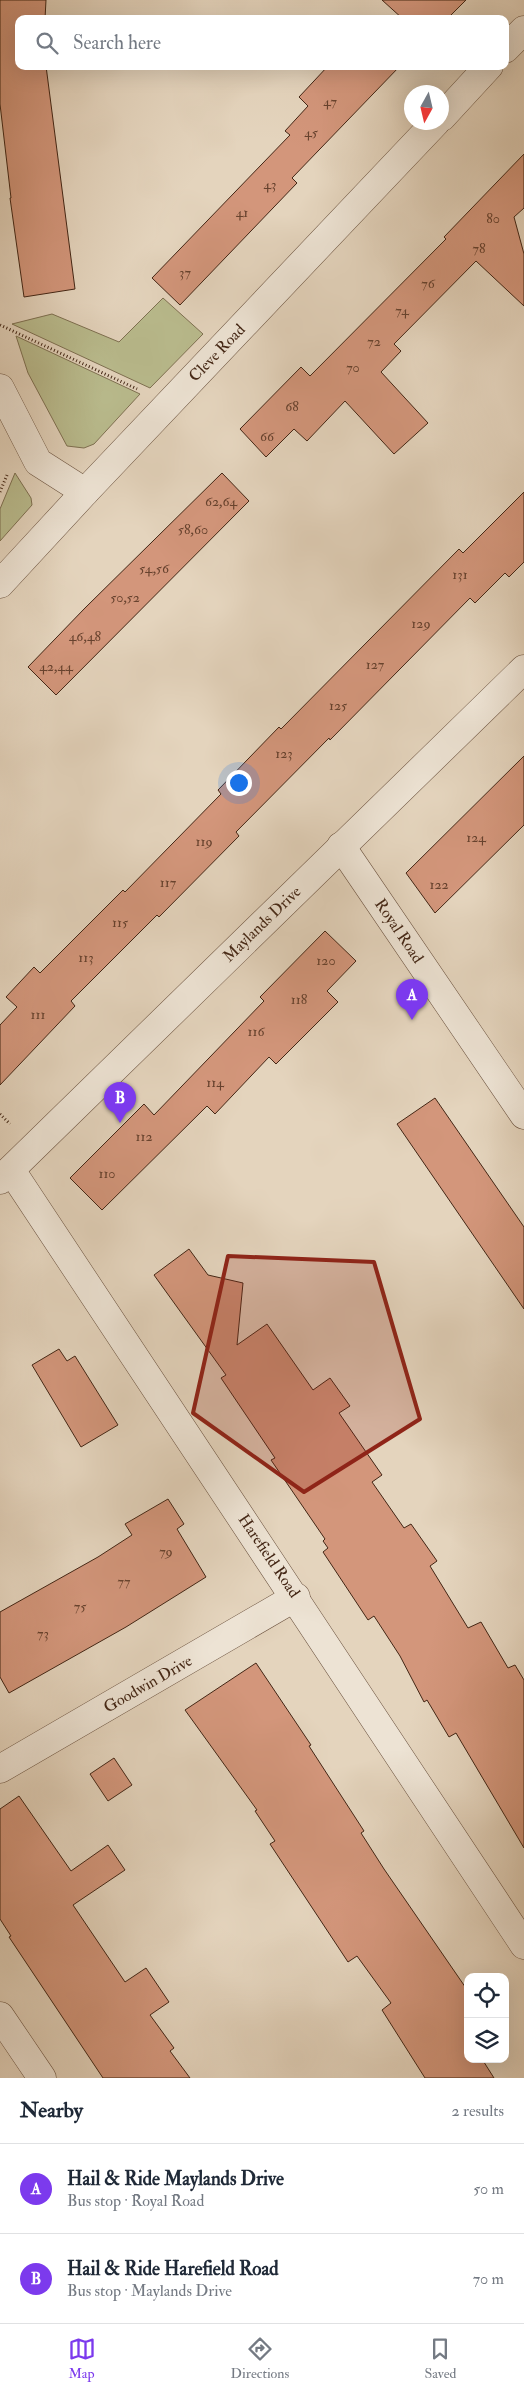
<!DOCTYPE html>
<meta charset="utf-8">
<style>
:root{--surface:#fff;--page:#f2f2f3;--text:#1f2937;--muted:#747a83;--line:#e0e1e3;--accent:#7c3aed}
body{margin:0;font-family:"IM FELL Double Pica",serif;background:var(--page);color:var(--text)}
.controls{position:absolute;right:15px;bottom:15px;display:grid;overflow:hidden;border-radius:10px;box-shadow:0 5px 20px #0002}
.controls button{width:45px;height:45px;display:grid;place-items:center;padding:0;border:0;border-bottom:1px solid var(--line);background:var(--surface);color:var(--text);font:25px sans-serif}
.compass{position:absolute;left:404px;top:85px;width:45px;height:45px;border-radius:50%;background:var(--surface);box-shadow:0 5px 20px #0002;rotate:188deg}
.you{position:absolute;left:238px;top:782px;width:18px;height:18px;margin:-12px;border:4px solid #fff;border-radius:50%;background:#1a73e8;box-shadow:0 0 0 8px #1a73e833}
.badge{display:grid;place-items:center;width:32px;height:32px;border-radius:50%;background:var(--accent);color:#fff;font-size:16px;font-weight:700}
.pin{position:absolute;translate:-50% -41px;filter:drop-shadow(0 1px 2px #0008)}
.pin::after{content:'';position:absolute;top:26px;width:18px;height:15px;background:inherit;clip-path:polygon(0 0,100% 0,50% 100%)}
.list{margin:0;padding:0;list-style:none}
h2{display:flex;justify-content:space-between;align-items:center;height:65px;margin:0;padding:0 20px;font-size:21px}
h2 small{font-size:16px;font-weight:400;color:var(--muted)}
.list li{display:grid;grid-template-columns:32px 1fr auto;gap:15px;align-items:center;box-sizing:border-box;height:90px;padding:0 20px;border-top:1px solid var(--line)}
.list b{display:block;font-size:19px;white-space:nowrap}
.list p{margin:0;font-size:16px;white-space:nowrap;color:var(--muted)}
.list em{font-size:16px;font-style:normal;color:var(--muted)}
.icon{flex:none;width:28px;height:28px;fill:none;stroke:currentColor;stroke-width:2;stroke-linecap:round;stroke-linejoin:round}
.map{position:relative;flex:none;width:524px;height:2078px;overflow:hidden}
.search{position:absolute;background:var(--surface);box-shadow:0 5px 20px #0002;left:15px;right:15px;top:15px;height:55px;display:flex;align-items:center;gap:12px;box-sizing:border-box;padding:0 18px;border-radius:10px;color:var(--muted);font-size:19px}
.sheet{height:245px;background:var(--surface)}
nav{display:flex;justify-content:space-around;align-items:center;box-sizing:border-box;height:70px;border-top:1px solid var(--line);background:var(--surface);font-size:14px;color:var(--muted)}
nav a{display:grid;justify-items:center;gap:2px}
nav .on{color:var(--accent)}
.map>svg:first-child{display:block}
.green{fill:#b9bb8d;stroke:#7e7051}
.building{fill:#d3967b;stroke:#432615}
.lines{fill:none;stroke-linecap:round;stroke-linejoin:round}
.street-casing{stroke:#6b523f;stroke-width:29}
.path{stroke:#432615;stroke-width:3;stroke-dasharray:1 2.5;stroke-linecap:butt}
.street{stroke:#ede3d4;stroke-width:28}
.marked{fill:#8f2418;fill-opacity:0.2;stroke:#8f2418;stroke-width:4;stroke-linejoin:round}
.labels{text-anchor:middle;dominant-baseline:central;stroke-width:5;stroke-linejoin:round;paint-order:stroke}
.number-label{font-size:14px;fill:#67422e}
.street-label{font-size:16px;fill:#432615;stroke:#ede3d4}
</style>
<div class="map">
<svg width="524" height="2078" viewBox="0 0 524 2078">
<rect width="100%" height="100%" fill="#e4d4bd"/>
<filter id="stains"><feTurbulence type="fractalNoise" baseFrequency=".004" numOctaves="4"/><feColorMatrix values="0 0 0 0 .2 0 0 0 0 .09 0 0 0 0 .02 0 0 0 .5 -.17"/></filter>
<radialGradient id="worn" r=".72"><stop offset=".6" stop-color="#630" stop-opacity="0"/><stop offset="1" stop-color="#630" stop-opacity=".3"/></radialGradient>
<g class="green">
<polygon points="163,298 203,334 150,388 12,324 52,314 119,342"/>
<polygon points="16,336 140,394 94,444 84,448 67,446 28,373"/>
<polygon points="15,473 31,498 32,505 0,541 0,509"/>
</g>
<g class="building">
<polygon points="0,0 46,0 45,19 19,19 19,66 46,66 75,289 24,297 10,198 11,198 0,104"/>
<polygon points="382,0 466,0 447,19 403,19"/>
<polygon points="328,66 400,66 292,178 297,183 180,305 152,278 290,135 285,131 308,106 299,97"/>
<polygon points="524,154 524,208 514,217 524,254 524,306 476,261 394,344 401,351 381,372 428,423 394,454 345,401 307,441 294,429 266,457 240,429 301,367 310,376 446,239 444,237"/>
<polygon points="222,473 249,501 56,695 28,667 85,608"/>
<polygon points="524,492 524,562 509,577 505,573 475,603 470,598 330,740 329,738 236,832 239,836 159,917 157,915 71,1001 75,1006 0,1085 0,1025 17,1007 6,997 34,967 40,973 123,890 125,892 221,794 218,790 279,727 281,729 459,549 463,553"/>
<polygon points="524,756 524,825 435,913 406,873"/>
<polygon points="325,931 356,961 327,991 338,1002 276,1064 269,1057 215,1114 207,1106 102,1210 70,1178 144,1104 154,1115 264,1001 260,997"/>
<polygon points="435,1098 524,1227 524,1309 397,1124"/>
<polygon points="189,1249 208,1275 243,1283 237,1345 267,1324 313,1390 330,1378 350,1406 339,1413 382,1475 372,1482 404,1528 411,1524 437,1561 430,1566 468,1628 481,1622 508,1668 515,1665 524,1680 524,1848 456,1733 449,1737 427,1700 424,1702 400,1656 374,1616 368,1620 323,1552 328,1548 323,1541 325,1539 271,1460 275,1458 221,1378 226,1375 154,1275"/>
<polygon points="59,1349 67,1361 75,1356 118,1425 81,1447 32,1365"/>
<polygon points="168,1499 184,1524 177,1529 206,1577 126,1627 9,1693 0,1677 0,1612 98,1557 132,1535 125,1524"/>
<polygon points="256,1663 311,1745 309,1746 364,1831 361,1833 384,1869 468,1991 468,2059 482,2059 494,2078 425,2078 382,2010 391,2003 357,1956 348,1962 270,1844 275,1841 255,1811 257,1810 185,1710"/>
<polygon points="114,1758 132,1785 108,1801 90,1774"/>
<polygon points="19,1796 71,1871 108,1845 125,1870 73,1905 125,1982 146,1968 169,2002 150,2015 174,2048 170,2051 190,2078 103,2078 9,1937 11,1936 0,1919 0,1809"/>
</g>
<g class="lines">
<g class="street-casing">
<g id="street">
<polyline points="505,49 524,30"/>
<polyline points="442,117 489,66"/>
<polyline points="0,388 38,462 85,492"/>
<polyline points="0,584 85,492 436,122"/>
<polyline points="341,846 524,1115"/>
<polyline points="11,1170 524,1945"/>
<polyline points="0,1180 524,669"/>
<polyline points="0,1769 296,1597"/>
<polyline points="0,2016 42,2078"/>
</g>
</g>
<g class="path">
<polyline points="0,325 137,389"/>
<polyline points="0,492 7,475"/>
<polyline points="0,1114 10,1124"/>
</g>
<use href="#street" class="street"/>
</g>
<path class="marked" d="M228 1256 374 1262 420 1419 304 1492 193 1413Z"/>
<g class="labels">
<g class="number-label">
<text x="330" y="101">47</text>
<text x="311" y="132">45</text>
<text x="270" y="184">43</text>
<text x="242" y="212">41</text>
<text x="493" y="218">80</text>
<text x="479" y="248">78</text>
<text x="185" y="272">37</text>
<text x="428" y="283">76</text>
<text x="402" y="310">74</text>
<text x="374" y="341">72</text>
<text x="353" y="367">70</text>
<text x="292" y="406">68</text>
<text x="267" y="436">66</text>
<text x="221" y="501">62,64</text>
<text x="193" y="529">58,60</text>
<text x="154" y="568">54,56</text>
<text x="460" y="574">131</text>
<text x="125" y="597">50,52</text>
<text x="421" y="623">129</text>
<text x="85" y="636">46,48</text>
<text x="375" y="664">127</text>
<text x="56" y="666">42,44</text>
<text x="338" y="705">125</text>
<text x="284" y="753">123</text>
<text x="476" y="837">124</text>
<text x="204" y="841">119</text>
<text x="168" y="882">117</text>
<text x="439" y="884">122</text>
<text x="120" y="922">115</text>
<text x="86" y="957">113</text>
<text x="326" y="960">120</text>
<text x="299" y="999">118</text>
<text x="38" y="1014">111</text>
<text x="256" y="1031">116</text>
<text x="215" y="1082">114</text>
<text x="144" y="1136">112</text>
<text x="107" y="1173">110</text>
<text x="166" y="1551">79</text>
<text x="124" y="1581">77</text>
<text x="80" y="1606">75</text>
<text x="43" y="1633">73</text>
</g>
<g class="street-label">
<text transform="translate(217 353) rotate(-46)">Cleve Road</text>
<text transform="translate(262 924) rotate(-44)">Maylands Drive</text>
<text transform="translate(399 931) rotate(56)">Royal Road</text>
<text transform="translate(269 1556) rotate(56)">Harefield Road</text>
<text transform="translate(148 1684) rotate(-30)">Goodwin Drive</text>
</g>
</g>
<rect width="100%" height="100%" filter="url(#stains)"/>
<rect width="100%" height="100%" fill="url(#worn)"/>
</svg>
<div class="controls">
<button><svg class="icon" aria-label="locate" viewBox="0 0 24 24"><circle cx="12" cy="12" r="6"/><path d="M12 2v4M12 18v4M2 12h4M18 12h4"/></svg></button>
<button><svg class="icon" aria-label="layers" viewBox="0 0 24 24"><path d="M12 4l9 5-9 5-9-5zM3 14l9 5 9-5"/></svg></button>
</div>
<svg class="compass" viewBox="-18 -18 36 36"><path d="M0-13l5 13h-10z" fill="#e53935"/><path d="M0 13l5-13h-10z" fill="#747a83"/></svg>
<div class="you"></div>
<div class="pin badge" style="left:412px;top:1020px">A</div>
<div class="pin badge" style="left:120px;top:1123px">B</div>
<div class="search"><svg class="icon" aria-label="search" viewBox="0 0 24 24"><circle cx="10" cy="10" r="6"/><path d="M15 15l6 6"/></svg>Search here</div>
</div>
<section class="sheet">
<h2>Nearby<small>2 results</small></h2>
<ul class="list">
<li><span class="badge">A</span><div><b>Hail &amp; Ride Maylands Drive</b><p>Bus stop · Royal Road</p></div><em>50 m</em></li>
<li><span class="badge">B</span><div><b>Hail &amp; Ride Harefield Road</b><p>Bus stop · Maylands Drive</p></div><em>70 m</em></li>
</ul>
</section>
<nav>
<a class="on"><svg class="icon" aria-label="map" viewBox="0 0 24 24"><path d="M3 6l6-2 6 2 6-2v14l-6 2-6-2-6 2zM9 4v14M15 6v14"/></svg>Map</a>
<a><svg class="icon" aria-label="directions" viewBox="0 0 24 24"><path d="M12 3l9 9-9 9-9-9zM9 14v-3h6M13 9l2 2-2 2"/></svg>Directions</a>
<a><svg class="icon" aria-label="saved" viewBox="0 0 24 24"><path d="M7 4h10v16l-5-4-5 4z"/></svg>Saved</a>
</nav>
